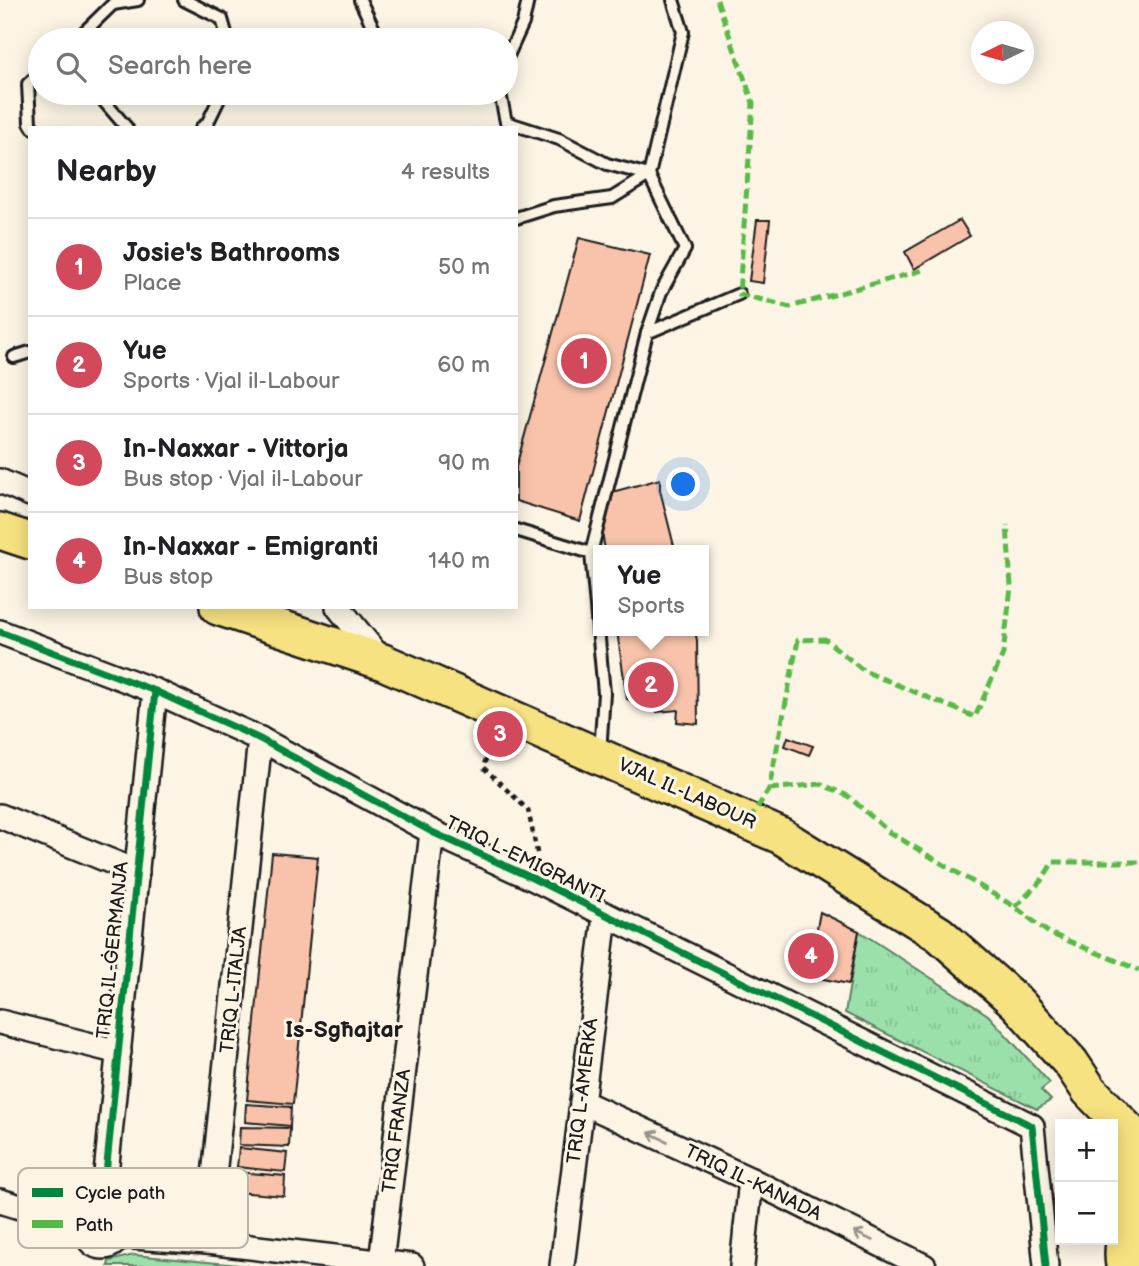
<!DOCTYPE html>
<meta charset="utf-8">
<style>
:root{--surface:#fff;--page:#f2f2f2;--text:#202124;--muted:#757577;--line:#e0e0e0;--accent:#d1495b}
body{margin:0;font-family:"Balsamiq Sans",sans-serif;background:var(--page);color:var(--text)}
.controls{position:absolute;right:21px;bottom:21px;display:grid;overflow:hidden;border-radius:0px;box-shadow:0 4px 18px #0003}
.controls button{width:63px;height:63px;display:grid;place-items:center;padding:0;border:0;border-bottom:2px solid var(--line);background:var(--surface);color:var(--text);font:35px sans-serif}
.compass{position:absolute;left:971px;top:21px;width:63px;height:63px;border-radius:50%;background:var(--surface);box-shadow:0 4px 18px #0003;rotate:265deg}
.you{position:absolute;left:684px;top:485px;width:24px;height:24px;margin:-18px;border:5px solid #fff;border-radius:50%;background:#1a73e8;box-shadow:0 0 0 10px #1a73e833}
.badge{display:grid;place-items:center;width:46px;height:46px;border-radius:50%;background:var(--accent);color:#fff;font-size:23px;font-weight:700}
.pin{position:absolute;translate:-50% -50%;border:4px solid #fff;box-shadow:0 2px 7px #0006}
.popup{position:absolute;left:593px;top:545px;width:116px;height:91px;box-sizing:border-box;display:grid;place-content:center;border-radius:0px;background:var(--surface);filter:drop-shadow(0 2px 5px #0005);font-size:23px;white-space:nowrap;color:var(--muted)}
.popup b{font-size:26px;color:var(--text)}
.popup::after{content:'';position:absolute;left:50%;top:100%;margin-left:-14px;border:14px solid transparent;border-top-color:var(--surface)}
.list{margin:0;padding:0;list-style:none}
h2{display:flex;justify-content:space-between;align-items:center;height:91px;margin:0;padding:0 28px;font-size:30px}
h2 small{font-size:23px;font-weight:400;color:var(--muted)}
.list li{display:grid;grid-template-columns:46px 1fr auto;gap:21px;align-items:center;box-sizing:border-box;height:98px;padding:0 28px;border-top:2px solid var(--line)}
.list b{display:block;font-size:26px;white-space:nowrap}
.list p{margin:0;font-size:23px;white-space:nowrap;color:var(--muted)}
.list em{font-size:23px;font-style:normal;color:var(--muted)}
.icon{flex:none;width:38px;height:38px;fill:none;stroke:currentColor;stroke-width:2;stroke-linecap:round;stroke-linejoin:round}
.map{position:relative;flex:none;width:1139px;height:1266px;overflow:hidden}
.search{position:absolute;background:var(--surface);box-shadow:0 4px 18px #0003;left:28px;top:28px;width:490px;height:77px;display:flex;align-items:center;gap:18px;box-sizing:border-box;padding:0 24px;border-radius:38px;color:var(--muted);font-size:26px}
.panel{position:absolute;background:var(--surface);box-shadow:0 4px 18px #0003;left:28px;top:126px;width:490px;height:483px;border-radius:0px}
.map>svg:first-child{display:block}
.grass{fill:url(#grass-tufts);stroke:#5c7e64;stroke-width:2}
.building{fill:#f8c3aa;stroke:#1c1c1c;stroke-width:2}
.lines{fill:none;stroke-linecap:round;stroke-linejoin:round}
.service-casing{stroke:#1c1c1c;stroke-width:16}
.minor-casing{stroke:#1c1c1c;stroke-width:28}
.primary-casing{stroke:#1c1c1c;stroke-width:40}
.path{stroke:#1c1c1c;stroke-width:4.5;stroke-dasharray:5 5;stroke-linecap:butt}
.service{stroke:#fcf5e5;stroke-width:10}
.minor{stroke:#fcf5e5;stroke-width:23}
.primary{stroke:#f7e281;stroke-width:35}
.quiet{stroke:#58b947;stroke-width:5;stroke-dasharray:10 5;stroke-linecap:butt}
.cycleway-casing{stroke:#fcf5e5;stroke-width:11}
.cycleway{stroke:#00873e;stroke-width:7}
.oneway{stroke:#97938b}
.labels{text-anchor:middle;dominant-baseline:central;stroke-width:6;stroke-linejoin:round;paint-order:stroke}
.street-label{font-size:19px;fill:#1c1c1c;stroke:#fcf5e5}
.quarter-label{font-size:23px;font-weight:bold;fill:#1c1c1c;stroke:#fcf5e5}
.key{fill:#fcf5e5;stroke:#b9b4a9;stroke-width:2}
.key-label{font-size:19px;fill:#1c1c1c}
</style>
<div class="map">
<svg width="1139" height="1266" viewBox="0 0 1139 1266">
<defs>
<pattern id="grass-tufts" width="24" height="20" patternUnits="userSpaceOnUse" patternTransform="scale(1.75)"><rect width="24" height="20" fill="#9be0ab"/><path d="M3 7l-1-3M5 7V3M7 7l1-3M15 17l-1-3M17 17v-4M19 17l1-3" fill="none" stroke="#85c093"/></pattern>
</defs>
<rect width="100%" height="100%" fill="#fcf5e5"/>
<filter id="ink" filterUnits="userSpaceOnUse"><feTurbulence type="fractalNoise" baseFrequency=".0143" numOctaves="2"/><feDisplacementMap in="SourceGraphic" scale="14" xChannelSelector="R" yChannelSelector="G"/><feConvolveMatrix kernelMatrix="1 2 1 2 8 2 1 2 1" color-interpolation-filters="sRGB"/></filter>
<g filter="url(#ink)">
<g class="grass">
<polygon points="859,931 988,1015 1050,1083 1041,1090 1051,1100 1037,1109 845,1013"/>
<polygon points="134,1255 249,1266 108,1266 109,1261"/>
</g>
<g class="building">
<polygon points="757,220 770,220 763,283 749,281"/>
<polygon points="960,220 970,236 914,269 905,252"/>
<polygon points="579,238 650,255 580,521 516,501 516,467"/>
<polygon points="660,479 660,490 675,550 605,550 602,532 612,492"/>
<polygon points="617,631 695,631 697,640 698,724 677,722 678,710 657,712 627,699"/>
<polygon points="788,737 813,746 809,755 785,746"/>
<polygon points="502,739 516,744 513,751 500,746"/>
<polygon points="272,853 318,857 293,1104 247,1100"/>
<polygon points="820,912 859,931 849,984 808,976"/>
<polygon points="246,1104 291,1107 290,1126 245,1122"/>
<polygon points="240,1127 290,1128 289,1147 239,1145"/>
<polygon points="239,1148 287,1153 285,1172 237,1167"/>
<polygon points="237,1172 285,1176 284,1196 236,1192"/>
</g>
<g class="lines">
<g class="service-casing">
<g id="service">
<polyline points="184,0 222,19 228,40"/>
<polyline points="360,0 379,40"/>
<polyline points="113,4 138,0"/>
<polyline points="76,40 117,0"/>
<polyline points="506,60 523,23 528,0"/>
<polyline points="97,93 127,128"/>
<polyline points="500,93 506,122 559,139 607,164 649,175"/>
<polyline points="33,128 30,123 28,84 40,73"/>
<polyline points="201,128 207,124 222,93"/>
<polyline points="516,218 554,206 612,198 649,175"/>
<polyline points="647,333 661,292 685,249 649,175 683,32 673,0"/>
<polyline points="14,357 30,352"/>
<polyline points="516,530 591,553"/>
<polyline points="600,753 604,693 591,553 647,333 739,294"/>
</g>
</g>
<g class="minor-casing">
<g id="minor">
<polyline points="0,481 30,494"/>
<polyline points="338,607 383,662"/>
<polyline points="0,632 155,691 260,739 432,832 532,878 1032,1126 1046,1266"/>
<polyline points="0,816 137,872"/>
<polyline points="0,1022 119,1052"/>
<polyline points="582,1102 751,1180 924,1266"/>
<polyline points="0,1201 86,1227"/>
<polyline points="102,1213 155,691"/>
<circle cx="103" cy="1230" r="17"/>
<polyline points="118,1236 207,1242 412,1266"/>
<polyline points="207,1242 260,739"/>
<polyline points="381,1263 432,832"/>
<polyline points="562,1266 605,916"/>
<polyline points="742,1266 751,1180"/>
</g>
</g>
<g class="primary-casing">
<g id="primary">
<polyline points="0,531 30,541"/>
<polyline points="218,607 383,662 781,836 939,934 1017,1003 1071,1063 1089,1090 1139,1142"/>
<polyline points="1113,1138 1125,1162 1137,1208"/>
<path d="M1124 1266C1121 1245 1125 1223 1139 1206"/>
</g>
</g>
<polyline class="path" points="493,740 483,767 528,810 538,857"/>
<use href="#service" class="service"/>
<use href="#minor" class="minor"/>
<use href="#primary" class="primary"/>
<g class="quiet">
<polyline points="717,0 753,103 739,294 790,307 923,270"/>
<polyline points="769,789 821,784 848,796 889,832 1015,907 1049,933 1139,970"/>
<polyline points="749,821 769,789 798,640 825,639 864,671 975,717 1003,654 1011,587 1007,525"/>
<polyline points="1015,907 1041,881 1053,862 1139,862"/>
</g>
<g class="cycleway-casing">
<g id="cycleway">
<polyline points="0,632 155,691 260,739 432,832 532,878 1032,1126 1046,1266"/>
<polyline points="102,1213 155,691"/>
</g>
</g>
<use href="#cycleway" class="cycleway"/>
</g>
<defs><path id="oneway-shaft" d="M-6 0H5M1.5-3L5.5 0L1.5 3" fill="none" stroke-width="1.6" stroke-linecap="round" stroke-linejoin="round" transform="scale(1.75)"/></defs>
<g class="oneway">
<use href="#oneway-shaft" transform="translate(658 1137) rotate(-155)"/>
<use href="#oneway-shaft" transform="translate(863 1236) rotate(-154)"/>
</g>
</g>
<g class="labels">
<g class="street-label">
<text transform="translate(687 794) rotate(24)">VJAL IL-LABOUR</text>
<text transform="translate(525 860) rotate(26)">TRIQ L-EMIGRANTI</text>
<text transform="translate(113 950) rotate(-84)">TRIQ IL-ĠERMANJA</text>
<text transform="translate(234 990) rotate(-84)">TRIQ L-ITALJA</text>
<text transform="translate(583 1091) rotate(-83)">TRIQ L-AMERKA</text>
<text transform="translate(397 1131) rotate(-83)">TRIQ FRANZA</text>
<text transform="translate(753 1183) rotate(26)">TRIQ IL-KANADA</text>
</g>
<g class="quarter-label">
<text x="344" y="1030">Is-Sgħajtar</text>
</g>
</g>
<rect x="18" y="1168" width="230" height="80" rx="10" class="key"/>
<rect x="32" y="1188" width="31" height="9" fill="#00873e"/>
<rect x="32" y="1220" width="31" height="8" fill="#58b947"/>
<g class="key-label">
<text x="75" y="1199">Cycle path</text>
<text x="75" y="1231">Path</text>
</g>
</svg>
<div class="controls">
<button>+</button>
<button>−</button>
</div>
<svg class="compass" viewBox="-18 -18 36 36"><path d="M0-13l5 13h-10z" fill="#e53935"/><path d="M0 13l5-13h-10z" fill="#757577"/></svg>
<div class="you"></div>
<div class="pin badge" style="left:584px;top:361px">1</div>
<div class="pin badge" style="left:651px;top:685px">2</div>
<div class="popup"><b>Yue</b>Sports</div>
<div class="pin badge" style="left:500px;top:734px">3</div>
<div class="pin badge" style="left:811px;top:956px">4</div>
<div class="search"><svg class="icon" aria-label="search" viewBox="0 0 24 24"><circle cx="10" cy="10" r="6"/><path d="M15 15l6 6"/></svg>Search here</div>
<section class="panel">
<h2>Nearby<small>4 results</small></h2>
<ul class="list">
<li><span class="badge">1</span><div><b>Josie's Bathrooms</b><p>Place</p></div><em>50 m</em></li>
<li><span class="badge">2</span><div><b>Yue</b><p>Sports · Vjal il-Labour</p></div><em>60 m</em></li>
<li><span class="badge">3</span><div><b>In-Naxxar - Vittorja</b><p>Bus stop · Vjal il-Labour</p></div><em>90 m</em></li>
<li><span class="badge">4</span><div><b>In-Naxxar - Emigranti</b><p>Bus stop</p></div><em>140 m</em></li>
</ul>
</section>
</div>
